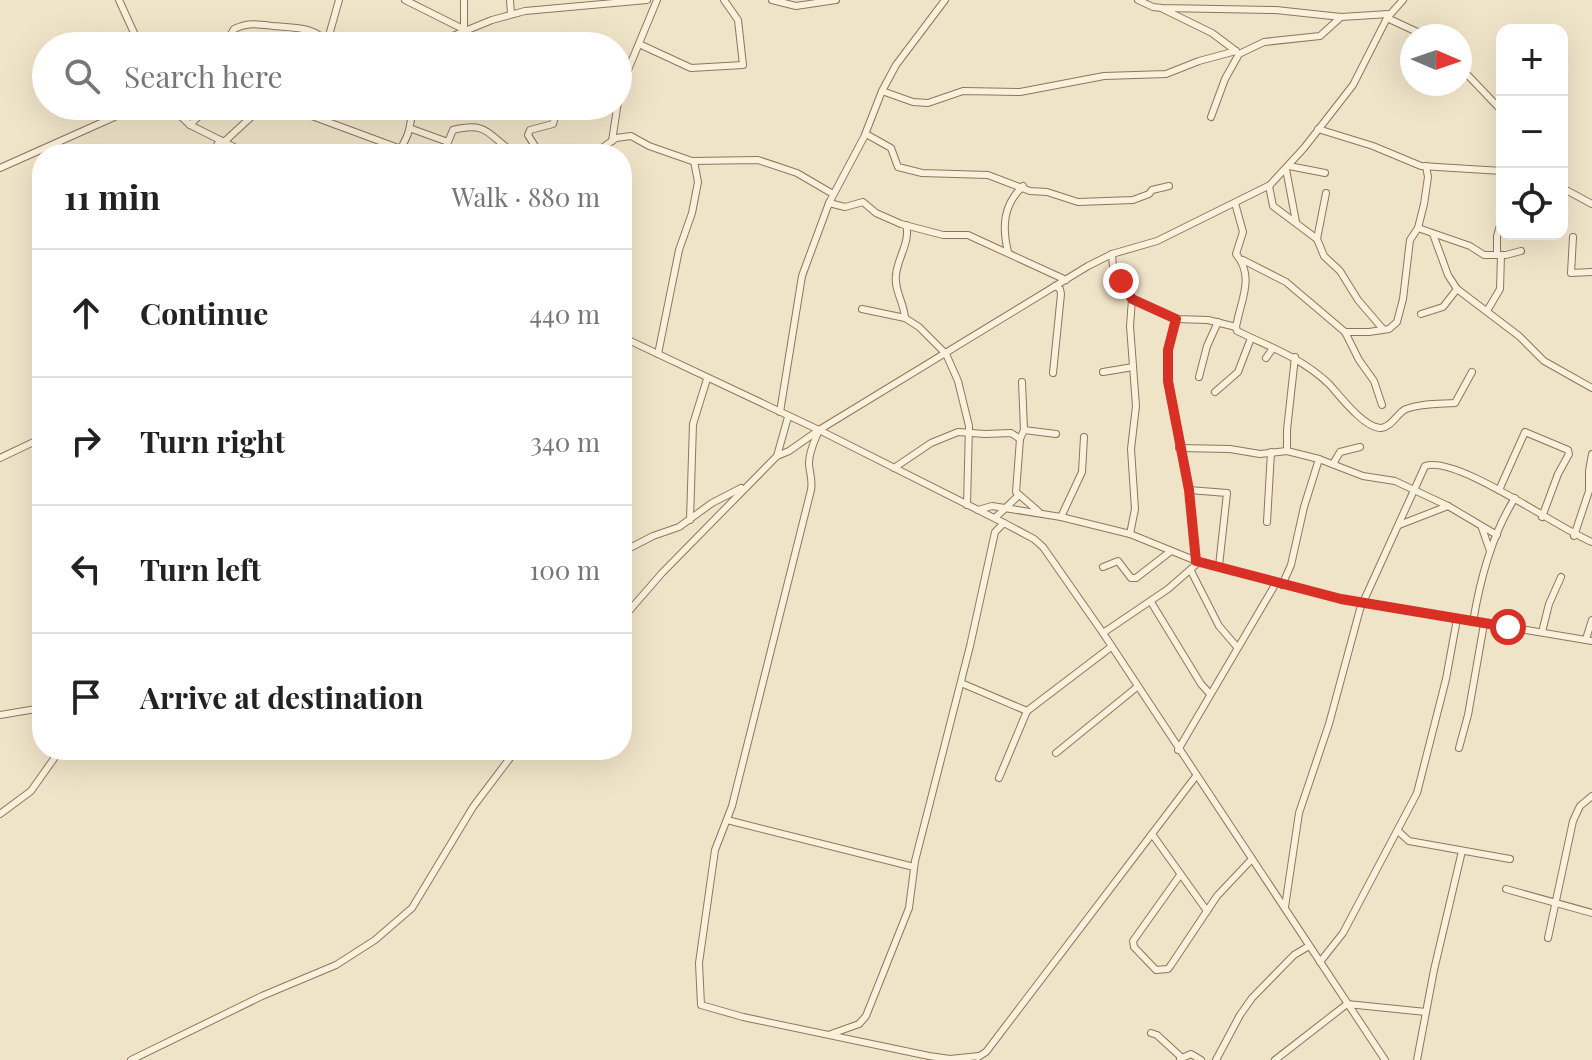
<!DOCTYPE html>
<meta charset="utf-8">
<style>
:root{--surface:#fff;--page:#f2f2f2;--text:#222;--muted:#767676;--line:#e0e0e0}
body{margin:0;font-family:"Playfair Display",serif;background:var(--page);color:var(--text)}
.controls{position:absolute;right:24px;top:24px;display:grid;overflow:hidden;border-radius:16px;box-shadow:0 8px 32px #0002}
.controls button{width:72px;height:72px;display:grid;place-items:center;padding:0;border:0;border-bottom:2px solid var(--line);background:var(--surface);color:var(--text);font:40px sans-serif}
.compass{position:absolute;left:1400px;top:24px;width:72px;height:72px;border-radius:50%;background:var(--surface);box-shadow:0 8px 32px #0002;rotate:92deg}
.stop{position:absolute;width:24px;height:24px;margin:-18px;border:6px solid #d93025;border-radius:50%;background:#fff}
.stop.end{background:#d93025;border-color:#fff;box-shadow:0 2px 8px #0008}
.list{margin:0;padding:0;list-style:none}
h2{display:flex;justify-content:space-between;align-items:center;height:104px;margin:0;padding:0 32px;font-size:34px}
h2 small{font-size:26px;font-weight:400;color:var(--muted)}
.list li{display:grid;grid-template-columns:52px 1fr auto;gap:24px;align-items:center;box-sizing:border-box;height:128px;padding:0 32px;border-top:2px solid var(--line)}
.list b{display:block;font-size:30px;white-space:nowrap}
.list em{font-size:26px;font-style:normal;color:var(--muted)}
.icon{flex:none;width:44px;height:44px;fill:none;stroke:currentColor;stroke-width:2;stroke-linecap:round;stroke-linejoin:round}
.map{position:relative;flex:none;width:1592px;height:1060px;overflow:hidden}
.search{position:absolute;background:var(--surface);box-shadow:0 8px 32px #0002;left:32px;top:32px;width:600px;height:88px;display:flex;align-items:center;gap:20px;box-sizing:border-box;padding:0 28px;border-radius:44px;color:var(--muted);font-size:30px}
.panel{position:absolute;background:var(--surface);box-shadow:0 8px 32px #0002;left:32px;top:144px;width:600px;height:616px;border-radius:32px}
.map>svg:first-child{display:block}
.lines{fill:none;stroke-linecap:round;stroke-linejoin:round}
.minor-casing{stroke:#8d765c;stroke-width:8}
.minor{stroke:#faf1dc;stroke-width:6}
.route{stroke:#d93025;stroke-width:10}
</style>
<div class="map">
<svg width="1592" height="1060" viewBox="0 0 1592 1060">
<rect width="100%" height="100%" fill="#f0e4c8"/>
<g class="lines">
<g class="minor-casing">
<g id="minor">
<polyline points="119,0 140,46"/>
<polyline points="405,0 463,29"/>
<polyline points="510,0 511,14"/>
<polyline points="772,0 796,6 836,0"/>
<polyline points="1138,0 1153,7 1162,8 1276,10 1341,17 1389,14"/>
<polyline points="1163,9 1212,33 1236,51"/>
<polyline points="1387,18 1426,36"/>
<polyline points="464,31 464,0"/>
<polyline points="639,44 691,68 743,65 738,20 724,0"/>
<path d="M224 46 234 29C248 22 258 24 273 26 298 28 314 26 332 46"/>
<polyline points="326,46 339,0"/>
<polyline points="428,46 492,20 525,11 647,0"/>
<polyline points="1460,67 1502,111"/>
<polyline points="882,91 913,102 928,103 963,91 1020,92 1104,76 1166,74 1199,61 1236,51"/>
<polyline points="170,106 190,125 248,154"/>
<polyline points="262,106 301,112 401,149"/>
<polyline points="1211,117 1225,79 1239,54 1264,42 1320,36 1341,17"/>
<polyline points="190,125 209,106"/>
<path d="M412 129 448 142 453 130C489 121 488 136 513 152"/>
<polyline points="1318,129 1373,146 1421,166 1502,171"/>
<polyline points="866,134 891,148 898,167 922,173 988,175 1030,191 1047,192 1078,202 1133,200 1149,194 1152,190 1169,186"/>
<polyline points="612,141 620,89 657,0"/>
<polyline points="224,142 263,106"/>
<polyline points="212,154 220,140"/>
<polyline points="220,154 229,145"/>
<path d="M398 154C411 130 409 132 413 106"/>
<polyline points="511,154 538,151"/>
<polyline points="540,154 528,135 530,130 553,124 558,106"/>
<polyline points="584,154 598,151 616,138 631,136 649,146 692,161 758,160 797,173 833,194"/>
<polyline points="1289,166 1325,173"/>
<polyline points="0,168 139,106"/>
<polyline points="1286,169 1296,222"/>
<polyline points="1269,186 1273,206 1317,239 1324,256 1340,271 1358,300 1382,328"/>
<polyline points="1566,190 1592,204"/>
<polyline points="829,203 845,207 863,202 876,213 901,224 943,235 968,235 1066,280"/>
<path d="M1235 203 1243 232 1236 254C1255 277 1241 299 1236 327L1237 331C1270 347 1302 358 1329 384 1340 396 1364 428 1381 428 1392 427 1397 413 1406 409 1422 403 1439 404 1455 403L1472 372"/>
<polyline points="622,205 623,206"/>
<polyline points="1418,228 1470,246 1484,255 1506,255 1521,251"/>
<polyline points="1433,234 1448,275 1457,289 1519,336 1544,361 1592,388"/>
<polyline points="1573,237 1571,273 1592,272"/>
<polyline points="1317,239 1326,193"/>
<path d="M1008 252C1002 227 1003 205 1023 186"/>
<polyline points="1112,254 1113,268 1132,299 1130,326 1136,406 1131,449 1135,509 1130,534"/>
<polyline points="1497,255 1497,236 1502,219"/>
<polyline points="1243,260 1286,282 1345,332 1359,360 1374,381 1382,405"/>
<polyline points="1132,299 1176,319 1208,320 1236,327"/>
<polyline points="862,309 905,318 919,327 946,354 958,381 969,426 967,505"/>
<polyline points="1487,311 1500,289 1501,255"/>
<polyline points="1421,314 1443,307 1457,289"/>
<path d="M905 318C904 302 894 291 896 275 897 259 911 241 906 225"/>
<polyline points="1176,319 1168,350 1168,381 1189,490 1196,561"/>
<polyline points="1345,332 1369,332 1389,329 1397,322 1403,299 1410,240 1418,228 1424,204 1428,177 1426,166"/>
<polyline points="622,337 819,430 1004,523 1034,539 1043,547 1103,633 1385,1060"/>
<polyline points="658,354 679,250 692,213 698,182 694,161"/>
<polyline points="1266,358 1273,348"/>
<polyline points="1103,372 1133,367"/>
<polyline points="1053,373 1061,294 1060,289 1055,286"/>
<polyline points="1199,377 1207,346 1218,322"/>
<polyline points="1022,382 1024,430 1020,439 1016,492 1038,511"/>
<polyline points="1215,392 1238,372 1251,338"/>
<polyline points="780,412 802,276 829,203 864,137 882,91 896,65 945,0"/>
<path d="M819 430C815 440 809 451 809 463 809 472 813 479 811 490L732 806 715 850 699 963 701 1005 743 1017 929 1056 950 1059 979 1056"/>
<polyline points="1024,430 1056,434"/>
<polyline points="1179,448 1230,449 1260,454 1287,451 1319,459 1363,476 1395,481 1448,506 1497,535"/>
<polyline points="1287,451 1287,430 1295,357"/>
<polyline points="777,456 788,417"/>
<polyline points="0,458 42,438"/>
<polyline points="1333,464 1340,452 1360,447"/>
<polyline points="894,468 931,443 958,432 985,434 1011,433 1020,439"/>
<polyline points="1189,490 1227,493 1219,566"/>
<polyline points="1499,490 1525,432 1568,450 1569,454 1558,474 1542,517"/>
<polyline points="978,510 992,506 1061,517 1130,534 1199,562 1341,599 1592,641"/>
<polyline points="1061,517 1082,472 1084,437"/>
<polyline points="995,518 1018,496"/>
<polyline points="690,520 693,424 707,379"/>
<polyline points="1267,522 1271,452"/>
<polyline points="1399,525 1448,506"/>
<polyline points="1482,528 1490,551"/>
<polyline points="1574,536 1589,491 1589,471 1592,454"/>
<polyline points="622,552 653,536 679,527 712,503 741,488"/>
<polyline points="1103,567 1118,561 1131,578 1136,578 1171,551"/>
<polyline points="1191,571 1219,626 1237,647"/>
<polyline points="1282,585 1291,565 1304,507 1319,459"/>
<polyline points="1151,602 1201,684 1210,694"/>
<polyline points="622,619 662,573 777,456 789,451 819,430 1088,266 1112,254 1157,241 1270,185 1304,148 1353,85 1387,18 1403,0"/>
<path d="M1473 622C1480 580 1492 534 1515 498"/>
<polyline points="1542,632 1549,604 1561,577"/>
<polyline points="1103,633 1168,589 1199,562"/>
<polyline points="1586,639 1592,620"/>
<polyline points="961,683 1027,711 1111,647"/>
<polyline points="0,715 42,708"/>
<polyline points="1459,748 1468,715 1484,624"/>
<polyline points="1178,750 1276,583"/>
<polyline points="1056,753 1137,687"/>
<polyline points="999,778 1027,711"/>
<polyline points="0,814 31,791 60,750"/>
<polyline points="727,820 914,867"/>
<polyline points="1398,831 1409,841 1510,859"/>
<polyline points="1152,834 1207,911"/>
<polyline points="1180,875 1133,941 1134,947 1156,970 1168,969 1171,965 1217,896 1251,860"/>
<polyline points="1506,889 1592,913"/>
<path d="M1285 907 1299 813 1329 724 1360 609 1425 466C1457 455 1557 528 1592 542"/>
<polyline points="1548,938 1573,821 1580,806 1592,796"/>
<polyline points="1320,962 1343,933 1417,793 1446,679 1457,619"/>
<polyline points="1151,1033 1157,1035 1181,1057"/>
<polyline points="831,1034 859,1024 866,1016 909,908 915,861 970,646 995,532 1004,523"/>
<polyline points="978,1057 986,1052 1196,776"/>
<polyline points="1180,1059 1191,1054 1201,1060"/>
<polyline points="131,1060 262,996 336,965 375,940 412,908 473,807 516,750"/>
<polyline points="1216,1060 1240,1015 1252,998 1294,955 1309,946"/>
<polyline points="1275,1060 1347,1004 1426,1012"/>
<polyline points="1417,1060 1434,970 1462,851"/>
</g>
</g>
<use href="#minor" class="minor"/>
</g>
<g class="lines">
<polyline class="route" points="1121,281 1132,299 1176,319 1168,350 1168,381 1189,490 1196,561 1341,599 1508,627"/>
</g>
</svg>
<div class="controls">
<button>+</button>
<button>−</button>
<button><svg class="icon" aria-label="locate" viewBox="0 0 24 24"><circle cx="12" cy="12" r="6"/><path d="M12 2v4M12 18v4M2 12h4M18 12h4"/></svg></button>
</div>
<svg class="compass" viewBox="-18 -18 36 36"><path d="M0-13l5 13h-10z" fill="#e53935"/><path d="M0 13l5-13h-10z" fill="#767676"/></svg>
<div class="stop" style="left:1508px;top:627px"></div>
<div class="stop end" style="left:1121px;top:281px"></div>
<div class="search"><svg class="icon" aria-label="search" viewBox="0 0 24 24"><circle cx="10" cy="10" r="6"/><path d="M15 15l6 6"/></svg>Search here</div>
<section class="panel">
<h2>11 min<small>Walk · 880 m</small></h2>
<ul class="list">
<li><svg class="icon" aria-label="ahead" viewBox="0 0 24 24"><path d="M12 20V5M6 11l6-6 6 6"/></svg><div><b>Continue</b></div><em>440 m</em></li>
<li><svg class="icon" aria-label="right" viewBox="0 0 24 24"><path d="M7 20v-9h11M14 6l5 5-5 5"/></svg><div><b>Turn right</b></div><em>340 m</em></li>
<li><svg class="icon" aria-label="left" viewBox="0 0 24 24"><path d="M17 20v-9H6M10 6l-5 5 5 5"/></svg><div><b>Turn left</b></div><em>100 m</em></li>
<li><svg class="icon" aria-label="arrive" viewBox="0 0 24 24"><path d="M6 21V4h12l-3 4 3 4H6"/></svg><div><b>Arrive at destination</b></div></li>
</ul>
</section>
</div>
